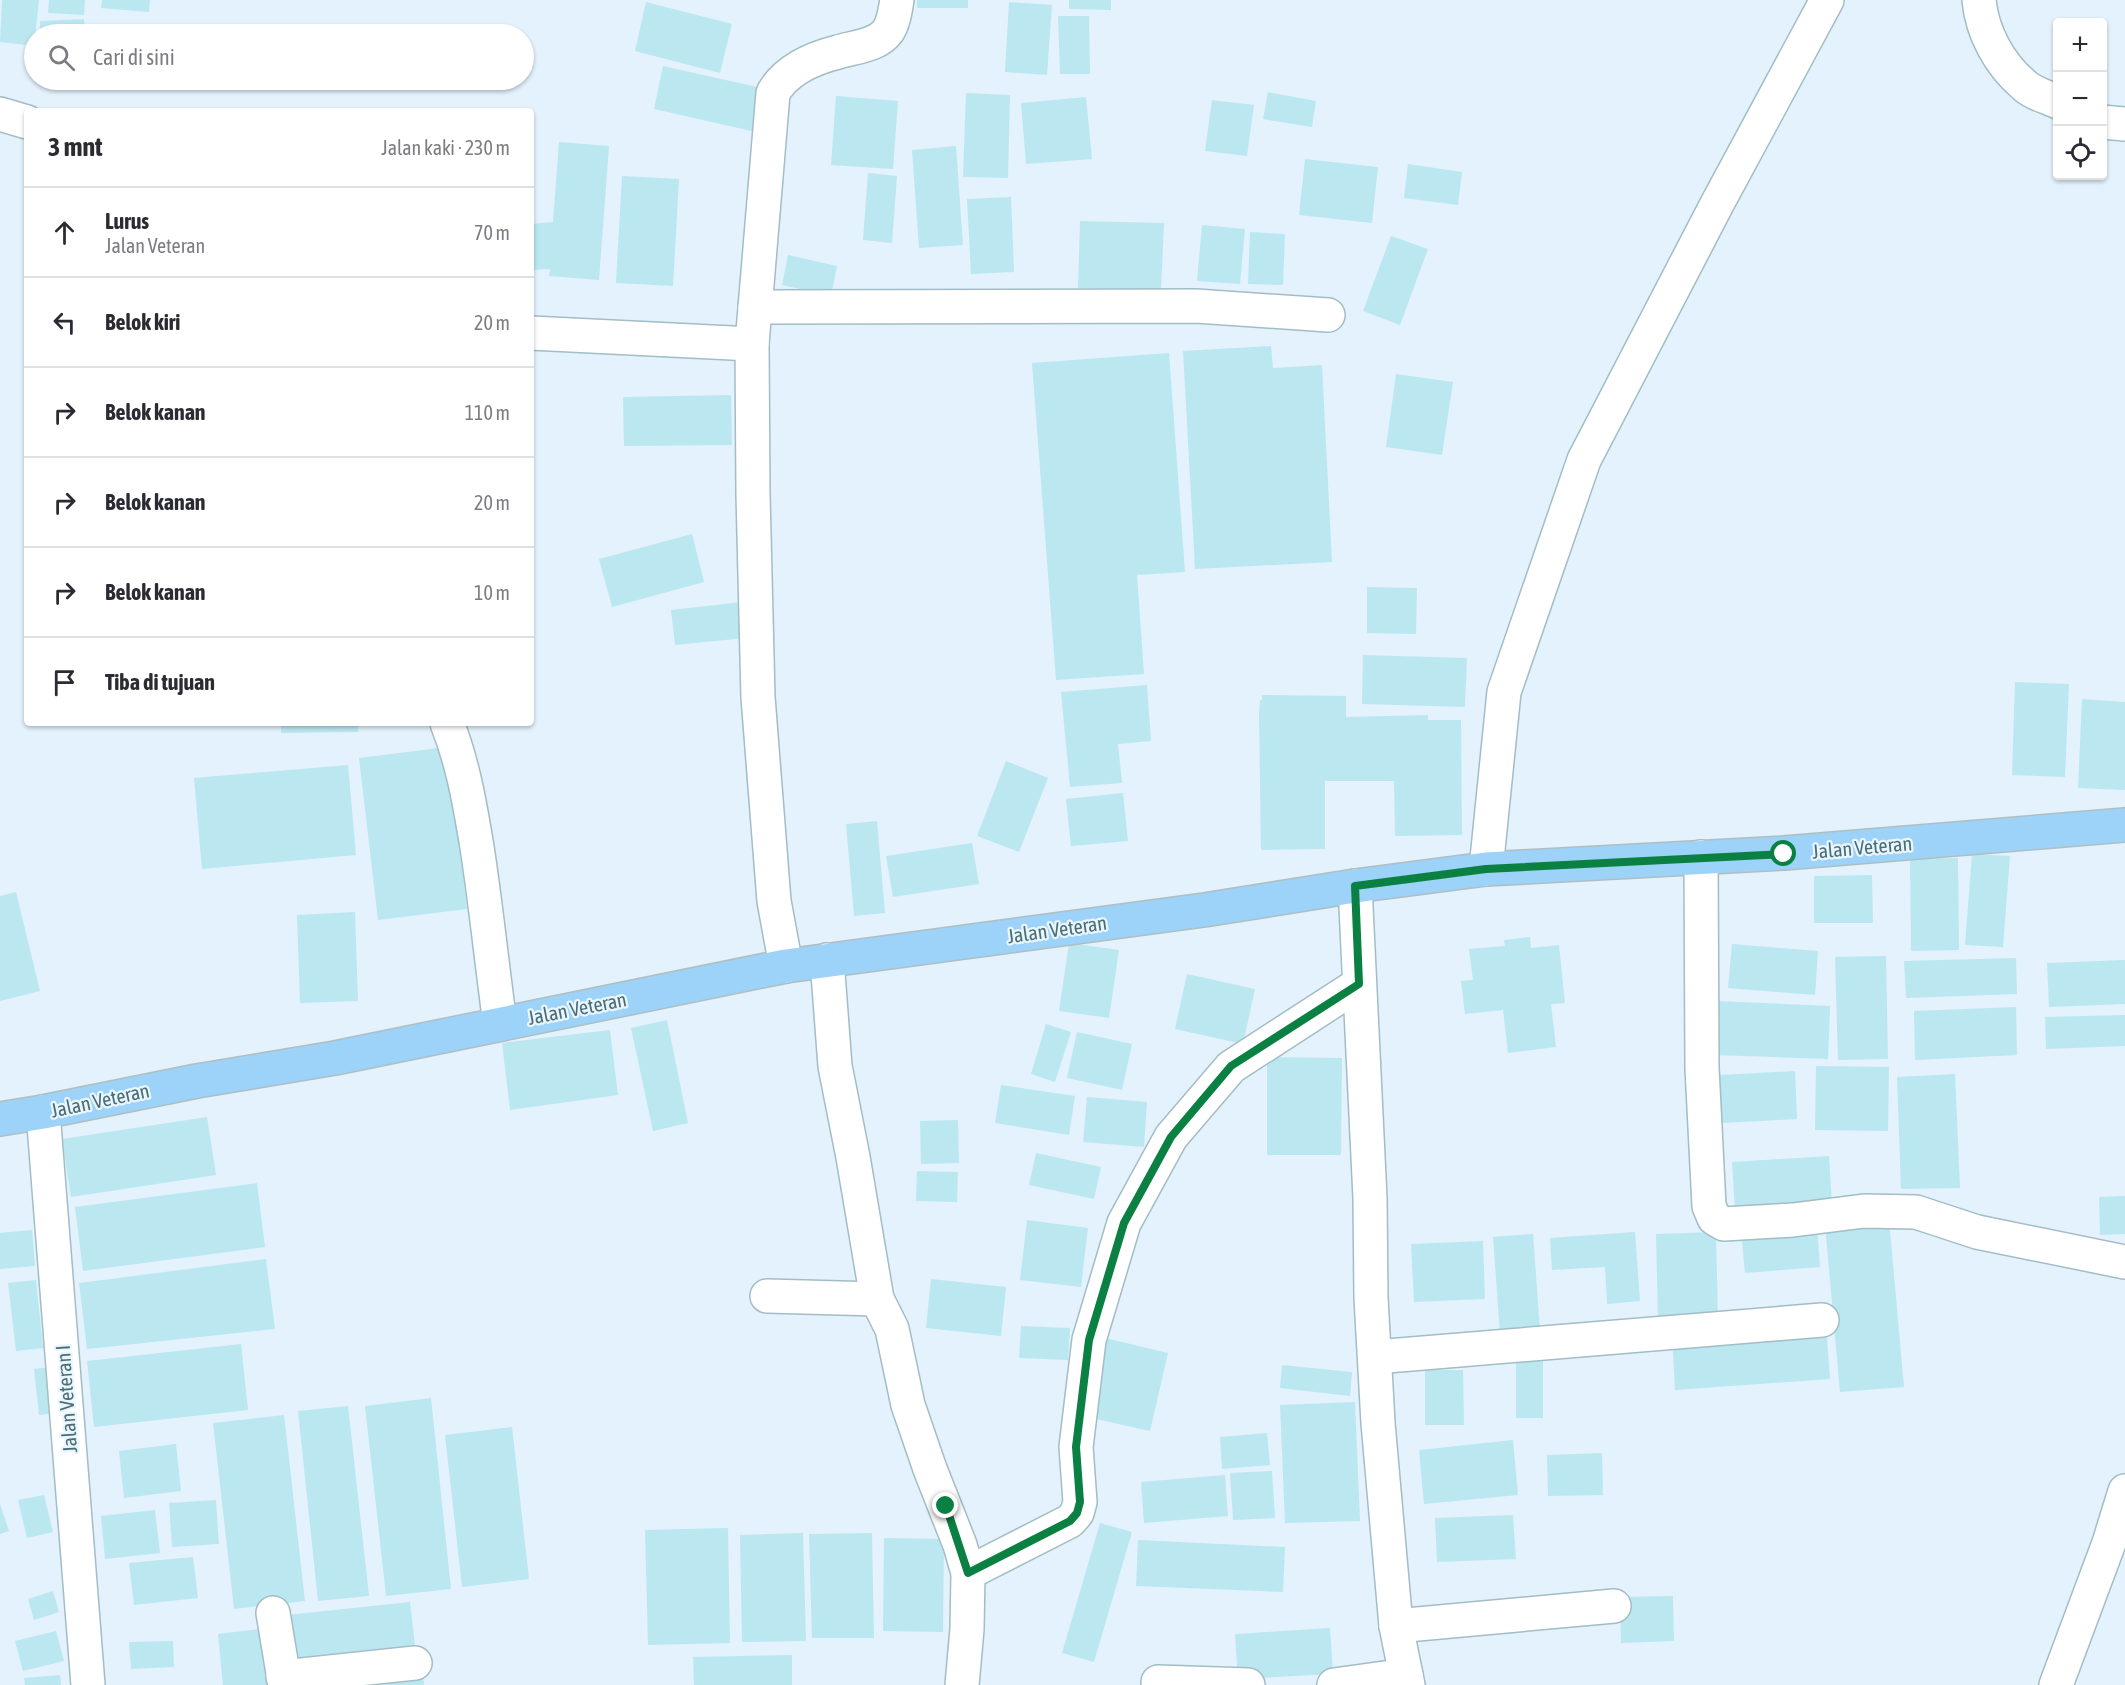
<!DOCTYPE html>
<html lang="id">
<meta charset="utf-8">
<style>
:root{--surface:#fff;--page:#f2f2f3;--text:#2b2b33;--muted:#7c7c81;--line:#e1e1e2}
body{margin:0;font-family:"Asap Condensed",sans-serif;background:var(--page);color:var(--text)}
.controls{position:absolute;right:18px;top:18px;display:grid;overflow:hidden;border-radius:6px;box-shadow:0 2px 4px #0004}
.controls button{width:54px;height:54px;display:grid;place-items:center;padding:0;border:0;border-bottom:2px solid var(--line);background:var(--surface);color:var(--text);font:30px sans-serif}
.stop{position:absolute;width:18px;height:18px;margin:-14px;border:4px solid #0b8043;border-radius:50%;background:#fff}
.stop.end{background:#0b8043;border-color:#fff;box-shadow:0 2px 6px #0008}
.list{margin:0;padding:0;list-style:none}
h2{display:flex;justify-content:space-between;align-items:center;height:78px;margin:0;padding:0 24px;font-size:26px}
h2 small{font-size:20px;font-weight:400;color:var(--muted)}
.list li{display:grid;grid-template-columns:39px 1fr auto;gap:18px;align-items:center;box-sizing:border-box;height:90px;padding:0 24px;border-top:2px solid var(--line)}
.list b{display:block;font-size:22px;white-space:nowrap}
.list p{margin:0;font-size:20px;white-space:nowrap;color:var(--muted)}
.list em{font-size:20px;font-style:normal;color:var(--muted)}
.icon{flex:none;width:33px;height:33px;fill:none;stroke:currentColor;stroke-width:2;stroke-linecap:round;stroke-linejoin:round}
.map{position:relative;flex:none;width:2125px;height:1685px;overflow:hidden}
.search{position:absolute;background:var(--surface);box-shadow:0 2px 4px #0004;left:24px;top:24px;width:510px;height:66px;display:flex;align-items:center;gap:15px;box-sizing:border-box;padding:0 21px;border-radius:33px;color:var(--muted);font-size:22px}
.panel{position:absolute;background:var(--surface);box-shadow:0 2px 4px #0004;left:24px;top:108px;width:510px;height:618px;border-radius:6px}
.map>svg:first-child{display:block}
.building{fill:#bbe7f1}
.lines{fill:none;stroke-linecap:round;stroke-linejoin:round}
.minor-casing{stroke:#a2bdc5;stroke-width:36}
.major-casing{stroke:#afbfc1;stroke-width:36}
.minor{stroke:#fff;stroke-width:33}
.major{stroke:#9dd2f9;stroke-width:33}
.route{stroke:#0b8043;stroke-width:8}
.labels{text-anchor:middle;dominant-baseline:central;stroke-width:4.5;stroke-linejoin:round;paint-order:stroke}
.street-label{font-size:20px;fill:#4a6d73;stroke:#e9f6ff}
</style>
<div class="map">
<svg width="2125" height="1685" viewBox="0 0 2125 1685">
<rect width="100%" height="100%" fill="#e3f2fc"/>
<g class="building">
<polygon points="2,0 39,0 34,46 0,42"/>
<polygon points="49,0 85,0 84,15 48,13"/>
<polygon points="102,0 150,0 149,12 101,8"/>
<rect x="917" y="0" width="51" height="8"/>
<polygon points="1069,0 1111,0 1111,10 1069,9"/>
<polygon points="646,2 732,24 720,73 635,51"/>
<polygon points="1009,2 1052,5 1047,75 1005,72"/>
<polygon points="1058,16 1089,16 1090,74 1060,74"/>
<polygon points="84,19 85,34 40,34 40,21"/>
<polygon points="663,66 766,89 756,132 654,109"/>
<polygon points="1268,92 1316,101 1312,127 1263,119"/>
<polygon points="966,93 1010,95 1008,178 963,177"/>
<polygon points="836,96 898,101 893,169 831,165"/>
<polygon points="1086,97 1092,159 1026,164 1021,103"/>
<polygon points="1212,100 1254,105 1247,156 1205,151"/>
<polygon points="559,142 609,146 599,280 549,276 550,269 531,270 531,224 553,222"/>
<polygon points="956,146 963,245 919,248 912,150"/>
<polygon points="1305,159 1378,167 1372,223 1299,215"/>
<polygon points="1408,164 1462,172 1458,205 1404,198"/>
<polygon points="868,173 897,176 892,243 863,240"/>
<polygon points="622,176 679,179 673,286 616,283"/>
<polygon points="1011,197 1014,272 971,274 967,199"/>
<polygon points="1080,221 1164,223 1161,290 1078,288"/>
<polygon points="1202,225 1245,229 1240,284 1197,281"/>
<polygon points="1250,232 1285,234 1283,285 1248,284"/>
<polygon points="1391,236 1428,249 1400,325 1363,311"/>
<polygon points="788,255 837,266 831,296 782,285"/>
<polygon points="1271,346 1273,368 1322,365 1332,562 1195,569 1183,351"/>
<polygon points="1169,353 1185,572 1137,575 1144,674 1056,680 1032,363"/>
<polygon points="1396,374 1453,382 1442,455 1386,447"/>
<polygon points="731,395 732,445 624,446 623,397"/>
<polygon points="692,534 704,582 612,607 599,559"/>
<polygon points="1367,587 1417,588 1416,634 1367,633"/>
<polygon points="742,602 745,638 675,645 671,610"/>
<polygon points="1363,655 1467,658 1465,707 1362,704"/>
<polygon points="2015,682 2069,684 2065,777 2012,775"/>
<polygon points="1147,685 1151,741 1118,744 1122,783 1070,787 1061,692"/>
<polygon points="1262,695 1346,696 1346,717 1428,715 1428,720 1461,720 1462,835 1395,836 1394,781 1325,781 1325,849 1261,850 1259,714 1260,700 1262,700"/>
<polygon points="2082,699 2125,702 2125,790 2078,788"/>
<polygon points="281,723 358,723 358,732 281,733"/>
<polygon points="447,747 467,909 378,920 359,758"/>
<polygon points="1006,761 1048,778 1019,852 977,836"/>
<polygon points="348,765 356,855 202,869 194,778"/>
<polygon points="1123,793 1128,841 1071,846 1066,799"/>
<polygon points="877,821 885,913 854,916 846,824"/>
<polygon points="972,843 979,884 893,897 886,856"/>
<polygon points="1972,854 2010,856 2003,947 1965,945"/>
<polygon points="1958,858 1959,950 1911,951 1910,859"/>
<polygon points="1872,875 1873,923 1814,923 1814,876"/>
<polygon points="16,892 40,991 0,1001 0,896"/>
<polygon points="355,912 358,1001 300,1003 297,915"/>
<polygon points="1530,937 1531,948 1559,945 1565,1003 1551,1004 1556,1047 1508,1053 1503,1010 1465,1014 1461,981 1473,980 1469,949 1505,946 1504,940"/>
<polygon points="1069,943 1119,950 1109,1018 1059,1011"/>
<polygon points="1732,944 1818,951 1815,995 1728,988"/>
<polygon points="1886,956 1888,1059 1838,1060 1835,957"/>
<polygon points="2016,958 2017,994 1906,998 1904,961"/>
<polygon points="2125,960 2125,1004 2049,1007 2047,963"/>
<polygon points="1187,974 1255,989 1243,1044 1175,1029"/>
<polygon points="1716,1001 1830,1006 1828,1059 1714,1055"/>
<polygon points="2016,1007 2017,1055 1915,1060 1914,1011"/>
<polygon points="2125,1015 2125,1046 2046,1049 2045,1017"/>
<polygon points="667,1020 688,1123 653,1131 631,1028"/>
<polygon points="1046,1024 1071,1032 1055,1082 1031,1074"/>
<polygon points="610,1030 618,1095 510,1110 502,1043"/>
<polygon points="1077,1032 1132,1044 1122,1090 1067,1078"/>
<polygon points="1267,1057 1342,1058 1341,1155 1267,1155"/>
<polygon points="1816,1066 1889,1067 1888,1131 1815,1130"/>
<polygon points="1795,1071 1797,1119 1722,1123 1719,1075"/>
<polygon points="1955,1074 1960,1188 1901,1189 1897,1077"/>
<polygon points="1001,1085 1075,1096 1069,1135 995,1123"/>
<polygon points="1087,1097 1147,1102 1144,1147 1083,1142"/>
<polygon points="207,1117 216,1175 71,1197 62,1139"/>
<polygon points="958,1120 959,1163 921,1164 920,1121"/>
<polygon points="1036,1153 1101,1167 1094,1199 1029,1185"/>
<polygon points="1829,1156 1832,1204 1735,1211 1732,1162"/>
<polygon points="917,1171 958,1172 957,1202 916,1201"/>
<polygon points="257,1183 265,1247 83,1271 75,1207"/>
<polygon points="2125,1196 2125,1234 2100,1235 2099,1197"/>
<polygon points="1889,1219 1904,1387 1840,1392 1825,1225"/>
<polygon points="1027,1220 1088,1228 1081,1287 1020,1280"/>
<polygon points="1817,1225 1820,1267 1745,1273 1741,1230"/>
<polygon points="32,1230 35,1266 0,1269 0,1233"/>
<polygon points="1635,1232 1640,1301 1607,1304 1605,1267 1552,1270 1550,1238"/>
<polygon points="1716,1232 1718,1320 1658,1321 1656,1234"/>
<polygon points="1533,1234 1540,1331 1500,1334 1493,1237"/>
<polygon points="1483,1241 1485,1299 1414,1302 1411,1244"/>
<polygon points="266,1259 275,1329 87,1349 79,1283"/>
<polygon points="931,1279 1006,1287 1001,1336 926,1328"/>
<polygon points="36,1280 43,1348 16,1351 8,1283"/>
<polygon points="1826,1325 1830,1379 1675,1390 1672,1335"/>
<polygon points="1021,1326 1070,1328 1068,1360 1019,1358"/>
<polygon points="1105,1338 1168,1353 1150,1431 1087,1417"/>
<polygon points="241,1344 248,1410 94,1427 87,1361"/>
<rect x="1516" y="1351" width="27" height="67"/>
<polygon points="1282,1365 1352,1372 1350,1396 1280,1388"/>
<polygon points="61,1366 65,1412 39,1415 34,1369"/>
<polygon points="1425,1370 1463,1370 1464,1425 1425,1425"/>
<polygon points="431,1398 451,1589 386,1596 365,1406"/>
<polygon points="1355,1402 1360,1521 1285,1523 1280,1405"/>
<polygon points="348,1406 369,1596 318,1601 298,1411"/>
<polygon points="284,1415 305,1601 234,1609 213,1423"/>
<polygon points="512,1427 529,1579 462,1587 445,1435"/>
<polygon points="1267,1433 1270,1465 1222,1469 1220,1437"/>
<polygon points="1513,1440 1518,1495 1424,1504 1419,1450"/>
<polygon points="176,1444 181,1491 124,1498 119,1451"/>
<polygon points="1602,1453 1603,1495 1548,1496 1547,1455"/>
<polygon points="1272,1471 1275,1518 1233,1520 1230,1473"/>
<polygon points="1225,1475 1228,1516 1144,1523 1141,1482"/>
<polygon points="44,1495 53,1532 27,1538 18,1500"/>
<polygon points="216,1500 219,1544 172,1547 169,1503"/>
<polygon points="0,1504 9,1531 0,1534"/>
<polygon points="155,1510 160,1553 105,1559 101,1516"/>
<polygon points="1513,1515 1516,1559 1437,1562 1435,1518"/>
<polygon points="1100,1523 1132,1532 1094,1662 1062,1653"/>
<polygon points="728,1528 730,1643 648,1645 645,1530"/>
<polygon points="803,1533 806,1641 742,1642 740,1535"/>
<polygon points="872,1533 874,1638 812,1638 809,1534"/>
<polygon points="884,1538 944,1539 943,1632 883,1631"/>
<polygon points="1138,1540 1285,1547 1283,1592 1136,1586"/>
<polygon points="193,1557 198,1598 134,1605 129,1563"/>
<polygon points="53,1591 59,1612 34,1620 28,1599"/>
<polygon points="1673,1596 1674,1641 1621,1643 1620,1597"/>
<polygon points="410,1602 415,1645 292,1658 287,1615"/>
<polygon points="269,1628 275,1685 223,1685 218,1634"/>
<polygon points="1330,1628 1333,1674 1238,1679 1235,1634"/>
<polygon points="56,1631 64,1661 23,1671 15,1641"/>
<polygon points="173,1641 174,1667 131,1669 129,1642"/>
<polygon points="792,1655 792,1685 694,1685 693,1657"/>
<polygon points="423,1674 424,1685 340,1685"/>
<polygon points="60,1675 61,1685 25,1685 24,1678"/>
</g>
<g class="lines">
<g class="minor-casing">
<g id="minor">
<path d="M1979 0C1982 32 1999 64 2024 85 2032 93 2047 97 2058 102"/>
<polyline points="0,114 27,122"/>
<polyline points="2102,122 2125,124"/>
<polyline points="755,307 1196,306 1328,315"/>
<polyline points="531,333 752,344"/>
<path d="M447 723C463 763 470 805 477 847 486 906 492 965 500 1024"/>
<polyline points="1701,857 1702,1068 1709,1206 1714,1218 1724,1224 1793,1220 1864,1211 1916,1212 1977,1232 2125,1262"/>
<polyline points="1486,869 1504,692 1584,460 1717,204 1827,0"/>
<polyline points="1355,886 1370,1198 1371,1298 1378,1423 1396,1626 1408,1685"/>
<polyline points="827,960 835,1066 853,1157 877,1299 892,1329 908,1405 930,1469 960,1545 968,1573 967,1629 962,1685"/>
<path d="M786 966 774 901 758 697 753 494 752 344 773 93C786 70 814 58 838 52 854 47 877 46 888 31 894 22 895 10 897 0"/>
<polyline points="43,1112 88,1685"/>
<polyline points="767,1296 877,1299"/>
<polyline points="1375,1357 1822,1320"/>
<polyline points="968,1573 1070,1521 1077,1513 1080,1502 1076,1447 1089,1340 1124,1223 1171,1137 1231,1067 1359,984"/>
<polyline points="273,1613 285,1685"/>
<polyline points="1396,1626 1614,1606"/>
<polyline points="283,1677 415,1663"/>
<polyline points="1158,1682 1248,1685"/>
<polyline points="1334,1685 1406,1675"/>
<polyline points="2056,1685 2109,1543 2125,1491"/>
</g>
</g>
<g class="major-casing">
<polyline id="major" points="0,1119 43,1112 197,1081 335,1058 786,966 1204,910 1355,886 1486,869 1784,853 2125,825"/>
</g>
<use href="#minor" class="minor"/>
<use href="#major" class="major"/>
</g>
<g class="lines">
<polyline class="route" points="946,1506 968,1573 1070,1521 1077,1513 1080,1502 1076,1447 1089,1340 1124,1223 1171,1137 1231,1066 1359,984 1355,886 1486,869 1784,854"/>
</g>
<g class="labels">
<g class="street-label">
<text transform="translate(1862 847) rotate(-5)">Jalan Veteran</text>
<text transform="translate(1057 929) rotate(-8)">Jalan Veteran</text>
<text transform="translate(577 1008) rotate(-11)">Jalan Veteran</text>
<text transform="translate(100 1100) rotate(-12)">Jalan Veteran</text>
<text transform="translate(66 1399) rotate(-94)">Jalan Veteran I</text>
</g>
</g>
</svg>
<div class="controls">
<button>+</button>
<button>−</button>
<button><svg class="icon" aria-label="locate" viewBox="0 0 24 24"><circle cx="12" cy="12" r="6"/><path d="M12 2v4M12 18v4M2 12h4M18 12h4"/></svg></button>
</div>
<div class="stop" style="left:1784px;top:854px"></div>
<div class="stop end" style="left:946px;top:1506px"></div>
<div class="search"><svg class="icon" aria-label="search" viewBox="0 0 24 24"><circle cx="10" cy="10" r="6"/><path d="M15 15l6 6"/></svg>Cari di sini</div>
<section class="panel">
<h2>3 mnt<small>Jalan kaki · 230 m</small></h2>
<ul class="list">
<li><svg class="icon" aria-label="ahead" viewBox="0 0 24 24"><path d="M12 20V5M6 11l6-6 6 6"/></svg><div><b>Lurus</b><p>Jalan Veteran</p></div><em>70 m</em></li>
<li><svg class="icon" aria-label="left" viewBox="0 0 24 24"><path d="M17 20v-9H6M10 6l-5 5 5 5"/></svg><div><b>Belok kiri</b></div><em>20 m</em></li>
<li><svg class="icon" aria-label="right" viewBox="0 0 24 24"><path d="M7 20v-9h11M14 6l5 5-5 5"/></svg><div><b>Belok kanan</b></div><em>110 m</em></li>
<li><svg class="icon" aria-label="right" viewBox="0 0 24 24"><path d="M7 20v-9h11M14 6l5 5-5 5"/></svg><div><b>Belok kanan</b></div><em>20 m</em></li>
<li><svg class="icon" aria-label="right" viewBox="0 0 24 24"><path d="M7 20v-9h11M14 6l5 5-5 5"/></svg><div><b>Belok kanan</b></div><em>10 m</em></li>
<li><svg class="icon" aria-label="arrive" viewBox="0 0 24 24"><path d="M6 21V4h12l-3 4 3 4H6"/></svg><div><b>Tiba di tujuan</b></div></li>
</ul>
</section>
</div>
